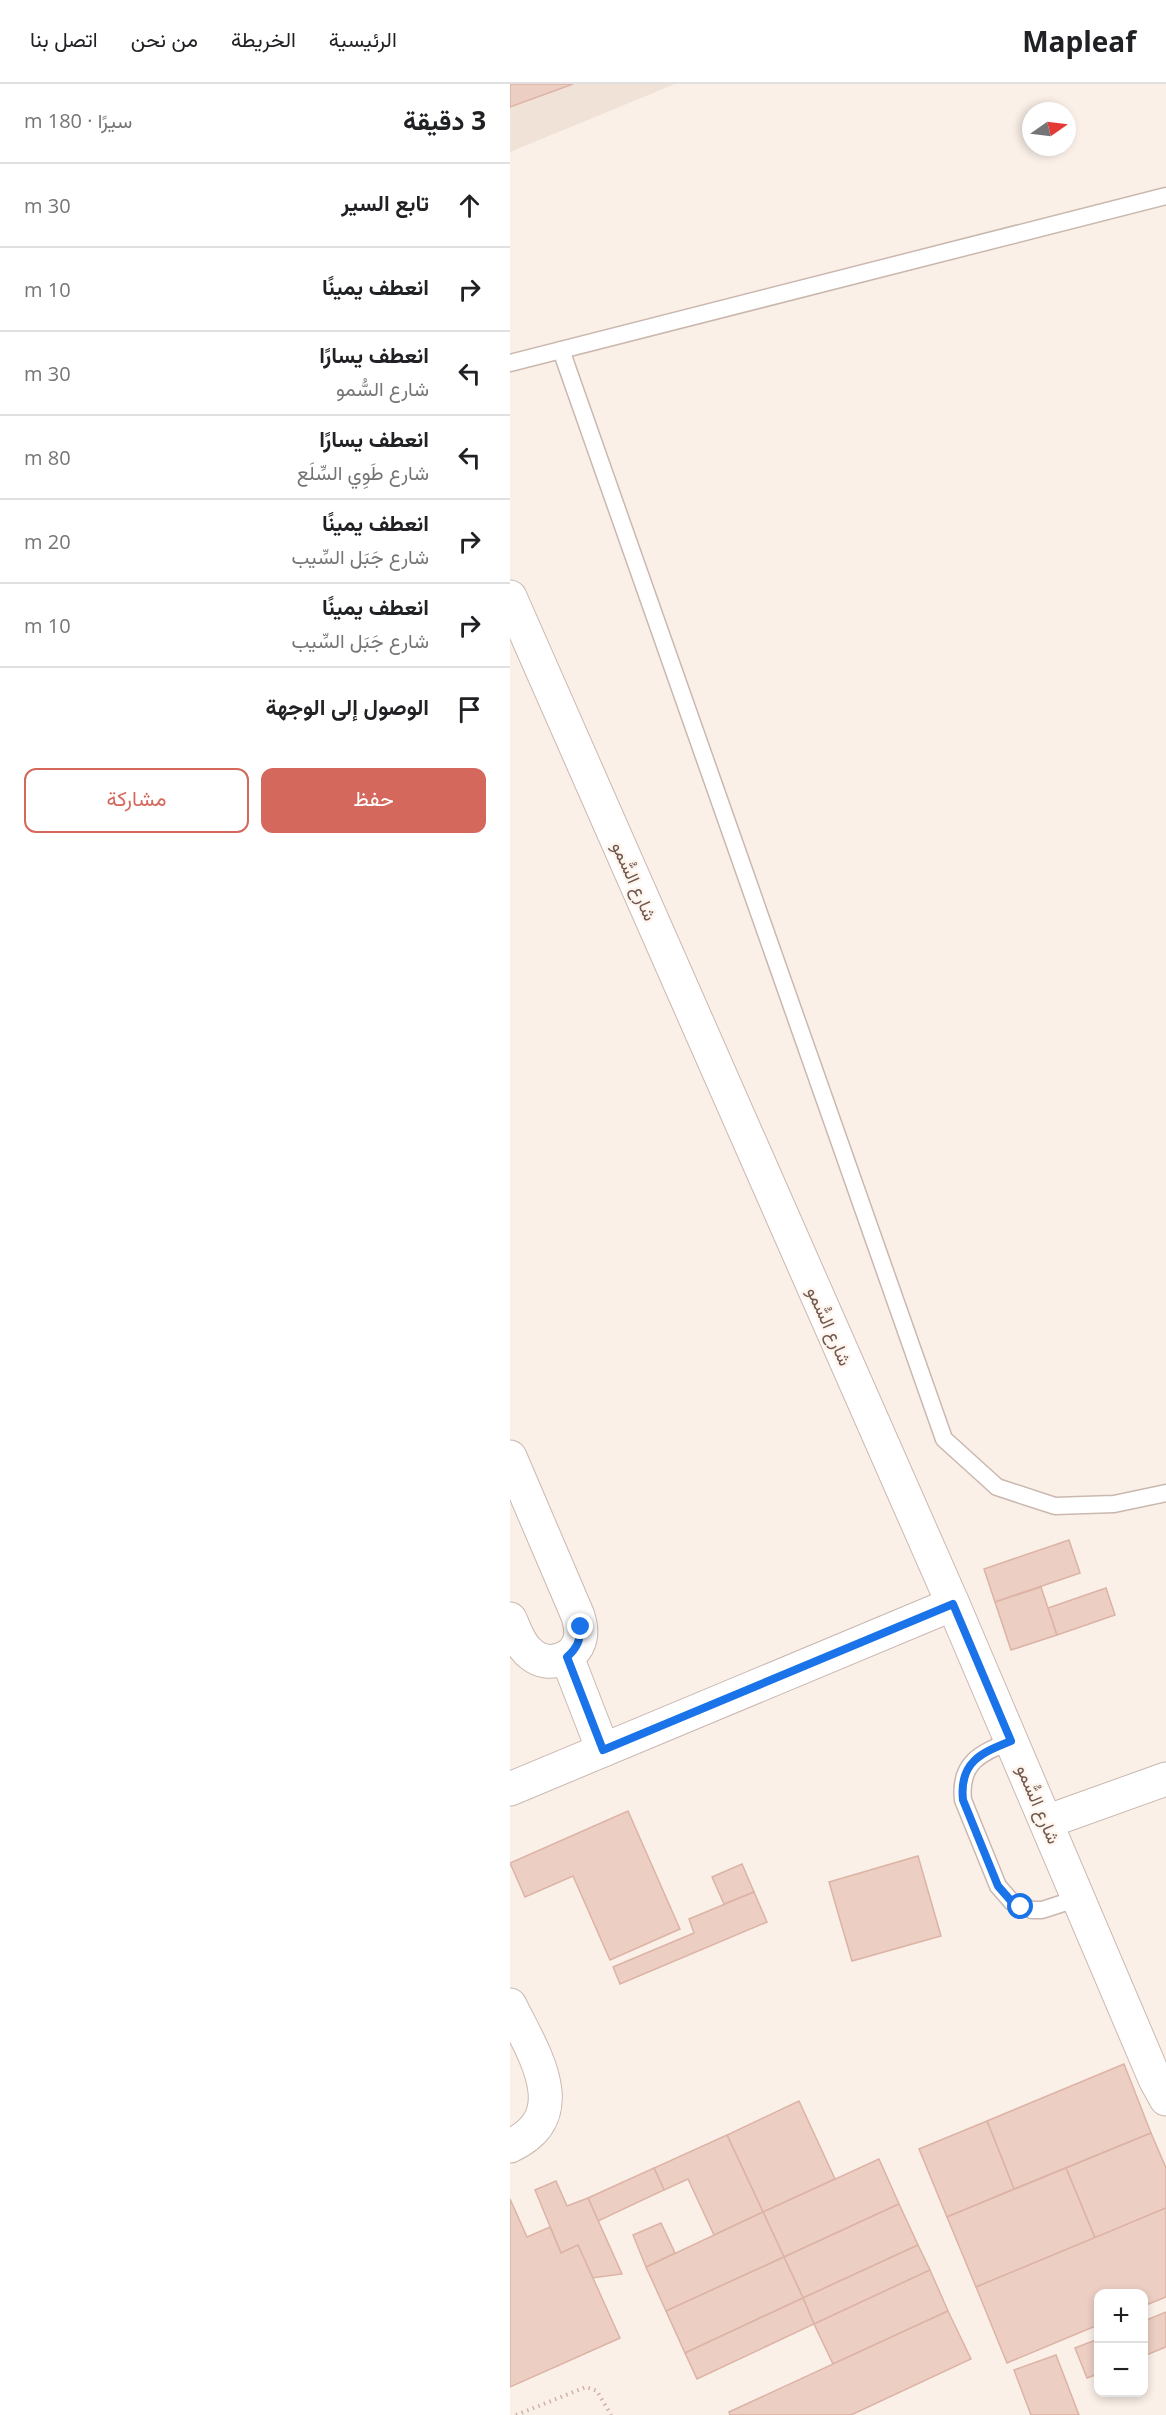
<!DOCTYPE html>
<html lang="ar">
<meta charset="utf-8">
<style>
:root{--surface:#fff;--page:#f6f6f6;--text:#202124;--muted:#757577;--line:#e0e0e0;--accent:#d5685c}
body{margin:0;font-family:"Open Sans",Vazirmatn,sans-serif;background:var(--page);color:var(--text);direction:rtl}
.controls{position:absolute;right:18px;bottom:18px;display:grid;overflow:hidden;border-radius:12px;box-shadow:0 3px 9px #0003}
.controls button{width:54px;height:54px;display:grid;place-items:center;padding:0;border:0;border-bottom:2px solid var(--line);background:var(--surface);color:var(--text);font:30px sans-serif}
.compass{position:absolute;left:512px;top:18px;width:54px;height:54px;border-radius:50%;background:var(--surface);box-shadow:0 3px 9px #0003;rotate:76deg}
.stop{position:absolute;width:18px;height:18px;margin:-14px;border:4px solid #1a73e8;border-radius:50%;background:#fff}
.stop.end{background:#1a73e8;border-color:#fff;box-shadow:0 2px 6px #0008}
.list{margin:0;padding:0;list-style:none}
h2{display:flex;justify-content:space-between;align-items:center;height:78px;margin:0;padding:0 24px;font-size:26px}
h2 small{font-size:20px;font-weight:400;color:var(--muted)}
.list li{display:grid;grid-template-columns:39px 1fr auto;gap:18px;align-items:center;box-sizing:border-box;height:84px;padding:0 24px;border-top:2px solid var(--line)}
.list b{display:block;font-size:22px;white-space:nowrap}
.list p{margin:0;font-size:20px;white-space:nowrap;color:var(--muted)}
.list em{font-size:20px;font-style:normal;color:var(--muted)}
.actions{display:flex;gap:12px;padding:18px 24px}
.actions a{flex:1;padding:14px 0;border:2px solid var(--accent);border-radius:12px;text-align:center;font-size:21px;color:var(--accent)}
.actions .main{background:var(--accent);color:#fff}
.icon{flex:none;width:33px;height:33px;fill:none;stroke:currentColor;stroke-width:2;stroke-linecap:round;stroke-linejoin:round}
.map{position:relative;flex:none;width:656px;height:2331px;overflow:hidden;direction:ltr}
header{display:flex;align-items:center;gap:36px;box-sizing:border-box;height:84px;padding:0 30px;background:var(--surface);border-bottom:2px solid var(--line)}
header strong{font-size:28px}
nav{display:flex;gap:33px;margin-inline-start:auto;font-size:21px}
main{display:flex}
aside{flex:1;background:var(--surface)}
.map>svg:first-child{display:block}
.residential{fill:#f0e2d7}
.building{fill:#eccec3;stroke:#dcb3a5;stroke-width:1.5}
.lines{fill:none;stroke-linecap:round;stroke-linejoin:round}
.service-casing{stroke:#cab8af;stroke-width:19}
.minor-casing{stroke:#cab8af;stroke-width:35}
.path{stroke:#d1b1a6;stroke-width:4;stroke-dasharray:1.5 4.5;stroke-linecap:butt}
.service{stroke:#fff;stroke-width:16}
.minor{stroke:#fff;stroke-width:33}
.route{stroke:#1a73e8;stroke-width:8}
.labels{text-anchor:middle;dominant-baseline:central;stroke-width:5;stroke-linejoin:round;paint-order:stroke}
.street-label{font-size:18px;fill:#70574f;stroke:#fdf5ee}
</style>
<header>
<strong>Mapleaf</strong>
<nav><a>الرئيسية</a><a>الخريطة</a><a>من نحن</a><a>اتصل بنا</a></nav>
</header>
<main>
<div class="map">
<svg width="656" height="2331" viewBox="0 0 656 2331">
<rect width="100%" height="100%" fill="#faf0e8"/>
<polygon class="residential" points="0,0 165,0 0,68"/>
<g class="building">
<polygon points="0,0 63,0 0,23"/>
<polygon points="559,1456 570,1489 485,1518 474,1485"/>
<polygon points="531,1503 547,1551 501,1566 485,1518"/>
<polygon points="596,1504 605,1531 547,1551 538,1524"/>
<polygon points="118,1727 170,1845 100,1876 63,1792 15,1813 0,1779"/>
<polygon points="408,1772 431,1852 342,1877 319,1798"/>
<polygon points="232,1780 244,1808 214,1820 202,1793"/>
<polygon points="244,1808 257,1838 110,1900 103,1883 184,1849 179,1835"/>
<polygon points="614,1980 641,2049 504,2105 477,2037"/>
<polygon points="289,2017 325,2095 253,2128 217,2051"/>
<polygon points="477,2037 504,2105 437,2133 409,2065"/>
<polygon points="641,2049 656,2084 656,2124 585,2154 556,2084"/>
<polygon points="217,2051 253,2128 204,2151 178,2095 154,2106 144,2084"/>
<polygon points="369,2075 389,2120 274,2173 253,2128"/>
<polygon points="144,2084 154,2106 88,2137 78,2114"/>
<polygon points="556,2084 585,2154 466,2203 437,2133"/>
<polygon points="46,2097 57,2122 78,2114 112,2190 82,2194 68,2161 51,2169 25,2106"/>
<polygon points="0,2115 17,2153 40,2143 51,2169 68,2161 110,2254 0,2303"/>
<polygon points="389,2120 408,2161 293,2214 274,2173"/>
<polygon points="656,2124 656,2213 634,2222 634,2210 588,2210 588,2241 497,2279 466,2203"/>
<polygon points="253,2128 274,2173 156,2227 136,2183"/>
<polygon points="151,2139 165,2169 136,2183 123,2151"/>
<polygon points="408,2161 420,2186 304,2240 293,2214"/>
<polygon points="274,2173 293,2214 175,2269 156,2227"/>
<polygon points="420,2186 438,2227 323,2280 304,2240"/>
<polygon points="293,2214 304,2240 187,2295 175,2269"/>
<polygon points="438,2227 461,2275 341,2331 220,2331 219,2328"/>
<polygon points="656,2228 656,2263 634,2272 634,2237"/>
<polygon points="588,2255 588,2290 577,2294 565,2264"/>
<polygon points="546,2271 569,2331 521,2331 504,2286"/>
</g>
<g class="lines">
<g class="service-casing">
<g id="service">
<polyline points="51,266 434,1355 487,1403 545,1422 604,1420 656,1409"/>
<polyline points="0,279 656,112"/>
<path d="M501 1657C471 1669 449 1678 453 1716L488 1802 502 1818 522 1826H532L569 1814"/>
</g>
</g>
<g class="minor-casing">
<g id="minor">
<polyline points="0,513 443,1520 645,1995 656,2015"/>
<path d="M0 1373 68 1532C70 1539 72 1546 70 1555 65 1576 38 1584 22 1571 10 1562 6 1548 0 1535"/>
<polyline points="57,1573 93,1666"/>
<polyline points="0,1705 443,1520"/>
<polyline points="536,1738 656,1695"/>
<path d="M0 1921C22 1967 67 2031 0 2062"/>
</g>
</g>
<polyline class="path" points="6,2331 76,2303 87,2307 101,2331"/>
<use href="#service" class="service"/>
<use href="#minor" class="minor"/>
</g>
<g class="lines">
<path class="route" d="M71 1543C70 1557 67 1564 57 1573L93 1666 443 1520 501 1657C471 1669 449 1678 453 1716L488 1802 502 1818 511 1823"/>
</g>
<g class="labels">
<g class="street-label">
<text transform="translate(125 797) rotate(66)">شارع السُّمو</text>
<text transform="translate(320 1242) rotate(66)">شارع السُّمو</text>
<text transform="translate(529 1720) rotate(67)">شارع السُّمو</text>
</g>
</g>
</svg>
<div class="controls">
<button>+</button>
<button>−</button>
</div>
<svg class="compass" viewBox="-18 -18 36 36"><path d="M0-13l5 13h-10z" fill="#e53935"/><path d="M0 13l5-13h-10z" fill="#757577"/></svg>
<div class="stop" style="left:511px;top:1823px"></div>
<div class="stop end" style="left:71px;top:1543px"></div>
</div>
<aside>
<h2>3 دقيقة<small>سيرًا · 180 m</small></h2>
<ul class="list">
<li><svg class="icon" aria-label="ahead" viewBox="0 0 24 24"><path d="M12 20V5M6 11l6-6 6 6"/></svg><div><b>تابع السير</b></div><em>30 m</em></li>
<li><svg class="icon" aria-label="right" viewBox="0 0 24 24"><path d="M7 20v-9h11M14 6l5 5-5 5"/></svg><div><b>انعطف يمينًا</b></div><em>10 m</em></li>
<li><svg class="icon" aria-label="left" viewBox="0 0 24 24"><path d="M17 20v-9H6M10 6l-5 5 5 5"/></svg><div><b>انعطف يسارًا</b><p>شارع السُّمو</p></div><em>30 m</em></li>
<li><svg class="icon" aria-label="left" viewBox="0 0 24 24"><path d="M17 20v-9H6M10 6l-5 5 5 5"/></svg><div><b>انعطف يسارًا</b><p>شارع طَوِي السِّلَع</p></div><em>80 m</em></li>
<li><svg class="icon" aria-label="right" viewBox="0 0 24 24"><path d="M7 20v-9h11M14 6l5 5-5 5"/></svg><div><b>انعطف يمينًا</b><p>شارع جَبَل السِّيب</p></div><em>20 m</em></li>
<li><svg class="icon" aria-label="right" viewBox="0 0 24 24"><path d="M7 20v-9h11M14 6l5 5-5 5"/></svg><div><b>انعطف يمينًا</b><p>شارع جَبَل السِّيب</p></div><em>10 m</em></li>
<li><svg class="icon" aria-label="arrive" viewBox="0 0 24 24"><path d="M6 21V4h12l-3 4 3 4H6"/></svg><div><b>الوصول إلى الوجهة</b></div></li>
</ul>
<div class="actions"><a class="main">حفظ</a><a>مشاركة</a></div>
</aside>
</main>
